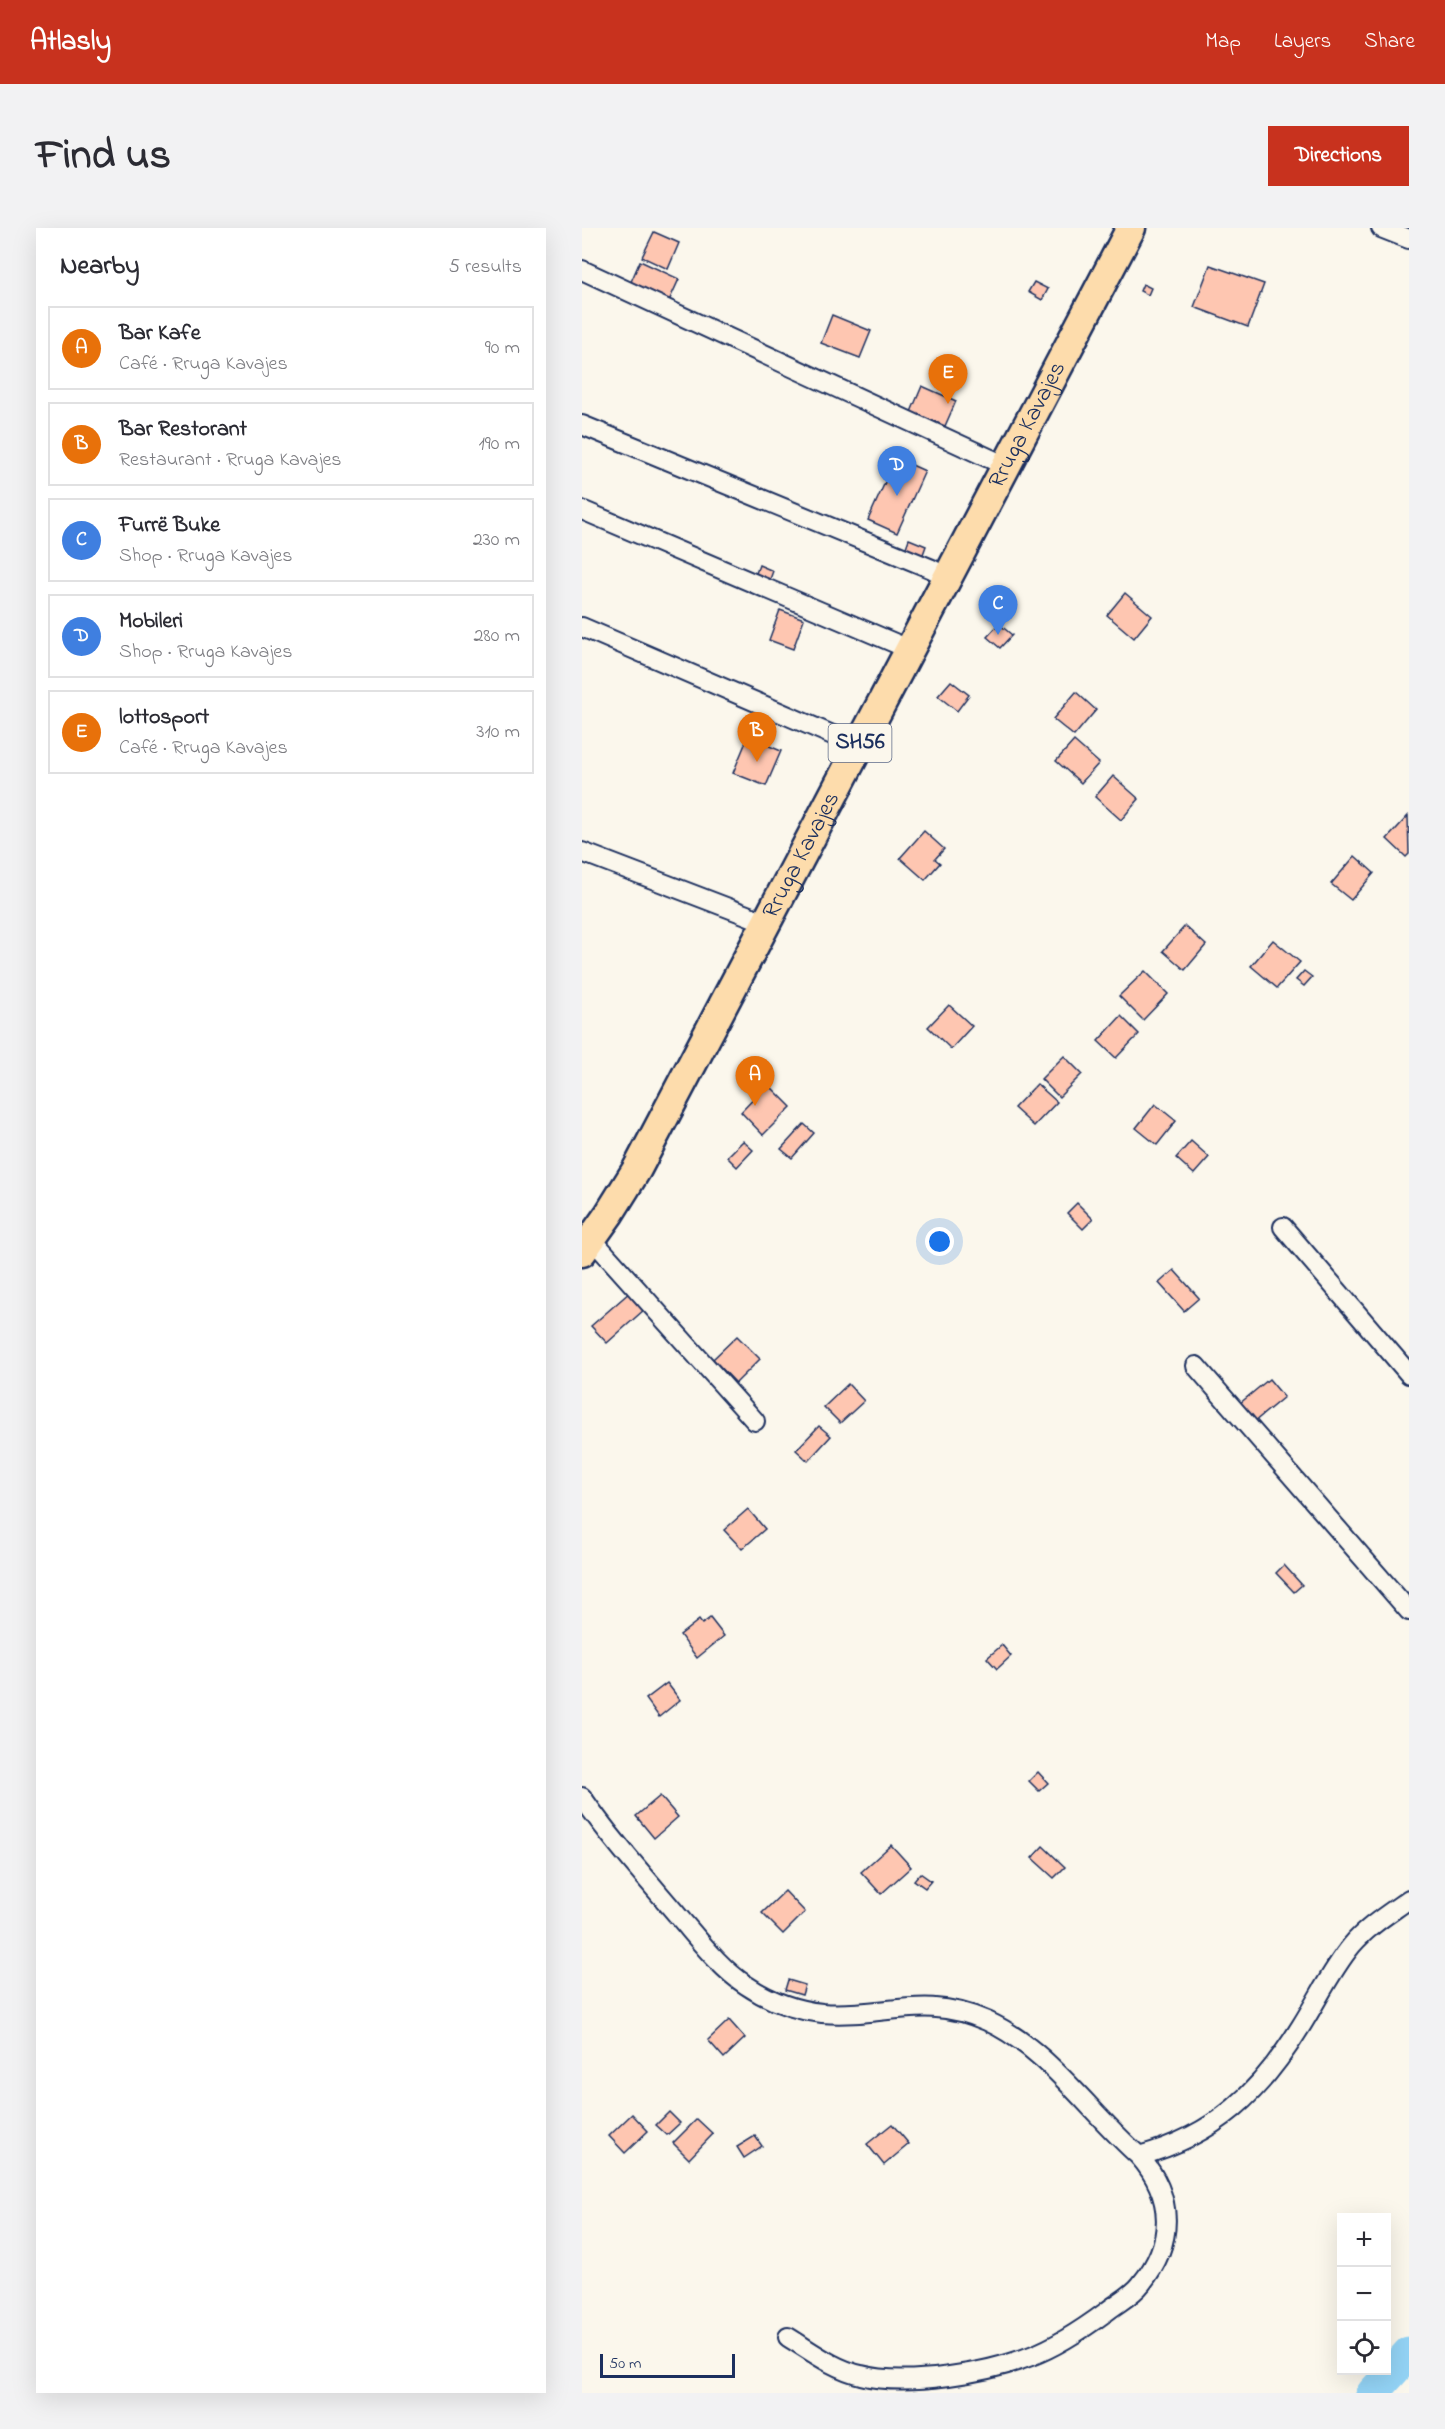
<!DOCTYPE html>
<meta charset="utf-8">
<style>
:root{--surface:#fff;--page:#f2f2f3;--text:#2b2b33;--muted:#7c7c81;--line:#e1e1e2;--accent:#c8321e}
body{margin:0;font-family:"Indie Flower",sans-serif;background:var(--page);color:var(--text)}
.controls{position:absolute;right:18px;bottom:18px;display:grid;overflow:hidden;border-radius:0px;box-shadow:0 6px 24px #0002}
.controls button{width:54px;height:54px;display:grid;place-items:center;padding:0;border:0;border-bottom:2px solid var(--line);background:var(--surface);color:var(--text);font:30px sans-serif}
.scale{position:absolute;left:18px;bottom:15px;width:135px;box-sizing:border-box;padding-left:6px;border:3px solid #1b2f5e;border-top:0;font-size:16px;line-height:21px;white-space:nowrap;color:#1b2f5e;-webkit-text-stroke:4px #fbf7ec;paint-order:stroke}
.you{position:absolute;left:358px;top:1014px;width:21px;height:21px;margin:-15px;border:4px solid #fff;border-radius:50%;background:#1a73e8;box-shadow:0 0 0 9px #1a73e833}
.badge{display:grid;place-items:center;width:39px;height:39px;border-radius:50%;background:var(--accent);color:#fff;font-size:20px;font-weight:700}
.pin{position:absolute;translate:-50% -50px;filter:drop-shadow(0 2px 3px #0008)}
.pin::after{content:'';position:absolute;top:32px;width:21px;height:18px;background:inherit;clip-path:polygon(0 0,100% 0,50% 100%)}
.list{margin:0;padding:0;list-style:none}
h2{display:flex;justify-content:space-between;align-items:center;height:78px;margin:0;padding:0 24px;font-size:26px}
h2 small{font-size:20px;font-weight:400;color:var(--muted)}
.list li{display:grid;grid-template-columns:39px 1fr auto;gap:18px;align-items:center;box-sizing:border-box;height:84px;margin:0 12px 12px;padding:0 12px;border:2px solid var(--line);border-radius:0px}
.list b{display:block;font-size:22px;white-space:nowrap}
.list p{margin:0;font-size:20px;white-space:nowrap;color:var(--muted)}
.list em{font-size:20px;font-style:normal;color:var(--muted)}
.icon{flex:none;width:33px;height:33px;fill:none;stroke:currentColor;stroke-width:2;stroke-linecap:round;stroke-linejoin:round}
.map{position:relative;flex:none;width:827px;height:2165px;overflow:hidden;border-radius:0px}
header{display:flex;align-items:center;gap:36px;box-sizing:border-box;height:84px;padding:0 30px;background:var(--accent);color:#fff}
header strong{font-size:28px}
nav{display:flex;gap:33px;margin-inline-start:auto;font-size:21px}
.intro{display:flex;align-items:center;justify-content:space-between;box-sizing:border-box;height:144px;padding:0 36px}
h1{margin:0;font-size:42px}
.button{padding:15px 27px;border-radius:0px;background:var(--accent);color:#fff;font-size:21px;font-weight:700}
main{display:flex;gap:36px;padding:0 36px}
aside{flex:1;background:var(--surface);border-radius:0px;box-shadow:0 6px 24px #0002}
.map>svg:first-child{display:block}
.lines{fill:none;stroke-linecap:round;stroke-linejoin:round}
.river{stroke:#93d3f5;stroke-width:33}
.building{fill:#fec6b1;stroke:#1b2f5e;stroke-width:1.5}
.minor-casing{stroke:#1b2f5e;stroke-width:22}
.primary-casing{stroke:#1b2f5e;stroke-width:33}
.minor{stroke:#fbf7ec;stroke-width:18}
.primary{stroke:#fddcac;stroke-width:28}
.labels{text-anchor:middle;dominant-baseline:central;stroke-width:4.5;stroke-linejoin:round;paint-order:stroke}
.shield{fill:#fbf7ec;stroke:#5e6b89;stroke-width:1.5}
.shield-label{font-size:22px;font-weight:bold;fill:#1b2f5e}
.street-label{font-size:24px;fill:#1b2f5e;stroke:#fbf7ec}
</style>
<header>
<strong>Atlasly</strong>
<nav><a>Map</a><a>Layers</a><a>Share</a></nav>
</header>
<div class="intro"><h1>Find us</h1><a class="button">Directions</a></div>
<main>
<aside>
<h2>Nearby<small>5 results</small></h2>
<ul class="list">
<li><span class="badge" style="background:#e8710a">A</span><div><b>Bar Kafe</b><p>Café · Rruga Kavajes</p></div><em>90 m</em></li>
<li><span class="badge" style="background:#e8710a">B</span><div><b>Bar Restorant</b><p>Restaurant · Rruga Kavajes</p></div><em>190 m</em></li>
<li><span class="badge" style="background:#3f7fe0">C</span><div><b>Furrë Buke</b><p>Shop · Rruga Kavajes</p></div><em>230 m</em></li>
<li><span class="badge" style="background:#3f7fe0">D</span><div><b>Mobileri</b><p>Shop · Rruga Kavajes</p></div><em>280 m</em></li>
<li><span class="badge" style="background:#e8710a">E</span><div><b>lottosport</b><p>Café · Rruga Kavajes</p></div><em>310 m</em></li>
</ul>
</aside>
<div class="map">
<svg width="827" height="2165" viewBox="0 0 827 2165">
<rect width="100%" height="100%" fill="#fbf7ec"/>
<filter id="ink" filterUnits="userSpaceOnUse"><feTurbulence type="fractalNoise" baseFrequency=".0167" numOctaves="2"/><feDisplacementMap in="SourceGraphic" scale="12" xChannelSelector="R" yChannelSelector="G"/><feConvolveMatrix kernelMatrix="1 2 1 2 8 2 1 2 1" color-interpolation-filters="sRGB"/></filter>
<g filter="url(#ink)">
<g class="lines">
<polyline class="river" points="791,2165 827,2125"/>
</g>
<g class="building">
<polygon points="72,4 97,15 86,41 60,29"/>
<polygon points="58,33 97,51 87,73 48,56"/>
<polygon points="628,37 682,56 666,99 612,79"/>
<polygon points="452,54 466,61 460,72 446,64"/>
<polygon points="561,56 569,60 566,67 558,63"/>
<polygon points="250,87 289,103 278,130 239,115"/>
<polygon points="340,158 374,173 363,198 329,184"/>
<polygon points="314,230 343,243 315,305 286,292"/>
<polygon points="327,311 344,318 340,329 323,322"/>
<polygon points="177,337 191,343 187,354 173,348"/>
<polygon points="543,365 570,388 552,410 525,387"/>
<polygon points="198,382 222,391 211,421 187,412"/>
<polygon points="417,396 430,407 418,420 405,409"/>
<polygon points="369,453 387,467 375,483 356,468"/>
<polygon points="494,464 514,482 492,508 471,491"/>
<polygon points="166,509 199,523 184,558 151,545"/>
<polygon points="492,513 517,535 499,555 474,533"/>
<polygon points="531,548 557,571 539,592 513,569"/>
<polygon points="826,588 827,626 824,629 805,611"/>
<polygon points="342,603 362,621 353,631 358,635 343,652 318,630"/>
<polygon points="773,628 792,645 769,672 749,656"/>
<polygon points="603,698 624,717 603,742 581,723"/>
<polygon points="691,712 718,734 695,760 669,738"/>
<polygon points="563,743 586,766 561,792 537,768"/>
<polygon points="722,743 730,749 722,758 714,752"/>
<polygon points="367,777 390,798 369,821 346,799"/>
<polygon points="539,788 557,806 534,830 516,813"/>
<polygon points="482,828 500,846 477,869 459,851"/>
<polygon points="186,856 209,879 181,907 159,884"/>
<polygon points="455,856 475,874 452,898 432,880"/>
<polygon points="573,876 594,893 575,917 554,900"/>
<polygon points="222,896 232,905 210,930 199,921"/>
<polygon points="161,913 171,922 155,939 145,929"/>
<polygon points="609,913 627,929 612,946 594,930"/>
<polygon points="495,975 511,991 501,1001 485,985"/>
<polygon points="592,1042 617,1070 602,1083 577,1055"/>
<polygon points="48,1064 63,1081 25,1115 9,1098"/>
<polygon points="155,1108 178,1131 154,1155 131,1131"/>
<polygon points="687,1151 702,1169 672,1194 657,1176"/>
<polygon points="266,1156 282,1173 258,1195 242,1179"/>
<polygon points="237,1198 249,1208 226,1233 214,1222"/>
<polygon points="166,1281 183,1301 160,1321 142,1302"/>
<polygon points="702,1337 720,1357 712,1364 694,1345"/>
<polygon points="128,1390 142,1408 115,1430 98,1407 117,1392 120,1396"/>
<polygon points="420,1417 429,1428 415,1441 405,1430"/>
<polygon points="85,1455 98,1472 77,1489 64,1471"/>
<polygon points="456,1544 466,1555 457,1563 447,1553"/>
<polygon points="78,1568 96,1589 72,1610 54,1588"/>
<polygon points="309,1617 329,1639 299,1666 279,1644"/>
<polygon points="461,1618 483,1639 472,1650 450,1630"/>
<polygon points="338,1645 349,1653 343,1660 332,1652"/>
<polygon points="203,1663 223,1684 201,1706 180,1685"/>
<polygon points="206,1752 223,1757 220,1767 203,1762"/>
<polygon points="147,1792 163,1810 142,1830 126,1812"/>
<polygon points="87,1884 98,1895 85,1907 74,1897"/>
<polygon points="50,1886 66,1903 43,1925 27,1908"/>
<polygon points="115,1891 131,1906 107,1931 91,1915"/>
<polygon points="310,1896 327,1916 302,1937 285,1916"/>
<polygon points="173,1908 180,1918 162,1930 155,1919"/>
</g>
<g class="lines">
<g class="minor-casing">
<g id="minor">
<polyline points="799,0 827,11"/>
<polyline points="0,42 424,238"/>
<polyline points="0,197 350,341 366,350"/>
<polyline points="0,282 329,422"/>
<polyline points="0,399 276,518"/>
<polyline points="0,624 183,694"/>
<polyline points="701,999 827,1146"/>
<polyline points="10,1011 173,1193"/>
<polyline points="614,1138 827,1383"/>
<path d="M0 1569C29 1611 64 1650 97 1689 117 1712 138 1740 164 1757 186 1772 212 1782 240 1785 300 1790 343 1765 405 1793 465 1820 508 1885 557 1928 592 1968 593 2014 559 2056 551 2067 535 2075 524 2084 501 2101 476 2118 449 2128 406 2145 324 2159 279 2147 252 2141 229 2123 206 2109"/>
<path d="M557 1928C634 1907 678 1865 719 1798 736 1771 750 1741 770 1717 786 1698 808 1685 827 1671"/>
</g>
</g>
<g class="primary-casing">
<g id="primary">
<path id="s1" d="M0 1024 27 986 55 941 549 0"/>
</g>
</g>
<use href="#minor" class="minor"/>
<use href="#primary" class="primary"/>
</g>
</g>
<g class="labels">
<rect class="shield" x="246.5" y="496" width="63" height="38" rx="4.5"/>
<g class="shield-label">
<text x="278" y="515">SH56</text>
</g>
<g class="street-label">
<text stroke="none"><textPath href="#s1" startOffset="940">Rruga Kavajes</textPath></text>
<text stroke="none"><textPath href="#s1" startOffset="454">Rruga Kavajes</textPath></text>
</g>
</g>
</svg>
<div class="controls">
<button>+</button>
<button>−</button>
<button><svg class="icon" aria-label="locate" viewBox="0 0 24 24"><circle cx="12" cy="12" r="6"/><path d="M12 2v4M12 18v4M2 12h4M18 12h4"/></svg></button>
</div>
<div class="scale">50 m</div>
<div class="you"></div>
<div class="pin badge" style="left:173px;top:878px;background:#e8710a">A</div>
<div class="pin badge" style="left:175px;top:534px;background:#e8710a">B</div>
<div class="pin badge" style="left:416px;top:407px;background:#3f7fe0">C</div>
<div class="pin badge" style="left:315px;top:268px;background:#3f7fe0">D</div>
<div class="pin badge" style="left:366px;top:176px;background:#e8710a">E</div>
</div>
</main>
